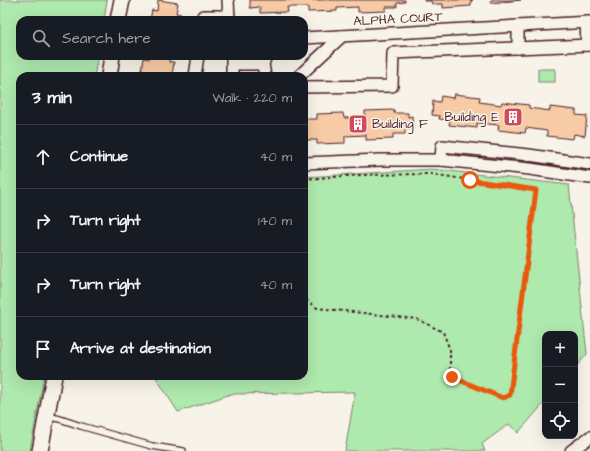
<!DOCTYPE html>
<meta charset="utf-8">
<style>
:root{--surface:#171b24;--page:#20242c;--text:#f1f3f6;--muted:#9ea1a6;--line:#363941}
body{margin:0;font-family:"Architects Daughter",sans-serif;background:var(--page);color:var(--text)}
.controls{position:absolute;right:12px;bottom:12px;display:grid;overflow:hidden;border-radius:8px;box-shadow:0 4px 16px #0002}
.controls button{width:36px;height:36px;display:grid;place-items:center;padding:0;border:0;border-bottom:1px solid var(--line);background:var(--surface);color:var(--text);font:20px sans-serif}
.stop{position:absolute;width:12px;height:12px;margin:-9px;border:3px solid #ea580c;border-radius:50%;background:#fff}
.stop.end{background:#ea580c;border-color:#fff;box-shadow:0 1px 4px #0008}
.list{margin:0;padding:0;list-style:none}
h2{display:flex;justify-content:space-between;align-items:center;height:52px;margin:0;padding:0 16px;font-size:17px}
h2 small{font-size:13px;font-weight:400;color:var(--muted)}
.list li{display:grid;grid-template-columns:26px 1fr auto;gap:12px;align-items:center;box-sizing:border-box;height:64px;padding:0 16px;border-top:1px solid var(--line)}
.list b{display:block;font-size:15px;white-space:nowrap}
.list em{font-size:13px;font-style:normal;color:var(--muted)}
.icon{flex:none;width:22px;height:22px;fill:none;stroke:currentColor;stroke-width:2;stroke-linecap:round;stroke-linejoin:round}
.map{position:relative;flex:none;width:590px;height:451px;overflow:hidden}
.search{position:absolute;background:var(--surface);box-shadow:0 4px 16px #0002;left:16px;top:16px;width:292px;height:44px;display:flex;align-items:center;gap:10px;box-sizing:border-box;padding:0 14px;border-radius:12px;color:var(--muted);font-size:15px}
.panel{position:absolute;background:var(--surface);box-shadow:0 4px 16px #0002;left:16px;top:72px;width:292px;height:308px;border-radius:12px}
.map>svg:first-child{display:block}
.green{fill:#aee9ae;stroke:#7c846c}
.building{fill:#f7cba5;stroke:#4a1f2b}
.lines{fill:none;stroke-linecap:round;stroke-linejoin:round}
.lane-casing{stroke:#4a1f2b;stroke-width:8}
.street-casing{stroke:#4a1f2b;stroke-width:14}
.secondary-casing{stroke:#4a1f2b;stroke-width:18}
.path{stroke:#4a1f2b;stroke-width:2;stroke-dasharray:3 3;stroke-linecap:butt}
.lane{stroke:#f7f3e8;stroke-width:5.5}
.street{stroke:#f7f3e8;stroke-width:11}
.secondary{stroke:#f7f3e8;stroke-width:15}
.route{stroke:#ea580c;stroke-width:5}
.labels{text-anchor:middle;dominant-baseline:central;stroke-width:3;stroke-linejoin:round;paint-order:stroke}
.street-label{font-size:13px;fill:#4a1f2b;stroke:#f7f3e8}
.poi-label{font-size:13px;fill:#4a1f2b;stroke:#f7f3e8;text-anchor:end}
</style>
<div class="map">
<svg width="590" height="451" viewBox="0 0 590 451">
<rect width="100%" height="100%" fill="#f7f3e8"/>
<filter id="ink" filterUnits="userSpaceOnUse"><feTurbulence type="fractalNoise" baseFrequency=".025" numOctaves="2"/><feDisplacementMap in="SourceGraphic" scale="8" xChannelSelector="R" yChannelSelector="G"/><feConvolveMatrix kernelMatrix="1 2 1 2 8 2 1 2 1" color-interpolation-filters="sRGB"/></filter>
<g filter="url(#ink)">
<g class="green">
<polygon points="0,0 107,0 104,20 20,20 20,56 98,56 94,76 20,76 20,376 44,376 30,451 0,451"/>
<rect x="538" y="69" width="17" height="13"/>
<polygon points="432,169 569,185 587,354 575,368 575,334 545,334 545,402 518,433 509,424 482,444 485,451 345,451 355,392 231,394 178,412 155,376 304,376 304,177"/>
</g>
<g class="building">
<polygon points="158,0 178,3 176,13 181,14 181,20 150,20 152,10 157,11"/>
<polygon points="250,0 405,0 405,2 397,3 397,7 386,7 386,11 358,12 358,7 337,8 337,11 308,12 308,7 287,7 288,12 260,13 260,7 250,8"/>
<polygon points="424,0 473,0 471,0 471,6 443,8 443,4 432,4 431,1 424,1"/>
<polygon points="491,0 521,0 491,3"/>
<polygon points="150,56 170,56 169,62 174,62 172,76 141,76 144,58 149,59"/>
<polygon points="454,94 480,97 479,102 501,105 502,102 529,105 529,108 550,111 550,107 576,110 576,115 587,116 585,136 574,134 573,139 547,136 547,131 526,128 525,133 498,130 499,125 477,123 477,128 449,125 450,120 439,119 440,116 432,115 433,101 440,102 441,96 453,98"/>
<polygon points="394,110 394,113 408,113 408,117 412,116 413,129 405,130 405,134 393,134 393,139 366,140 366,135 345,136 345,143 317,144 317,140 304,140 304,119 317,119 317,114 343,113 344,118 365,117 365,111"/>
</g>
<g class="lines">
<g class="lane-casing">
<polyline id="lane" points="46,416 60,419 81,426 152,446 183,451"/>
</g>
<g class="street-casing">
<g id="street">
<polyline points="228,0 229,20"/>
<polyline points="203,20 203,16 229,16"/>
<polyline points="586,22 587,45"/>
<polyline points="518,26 518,48"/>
<polyline points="304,38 590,22"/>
<polyline points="232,56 232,76"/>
<polyline points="233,64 263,64"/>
<polyline points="195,76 198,56"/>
<polyline points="265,76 263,64 266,56"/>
<polyline points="299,76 342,36"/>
<polyline points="304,87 392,86 393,53 590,45"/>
<polyline points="441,160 442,146 529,155 590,164"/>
<polyline points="304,163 381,160 441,160 530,169 590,178"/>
<polyline points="571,451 590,437"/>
</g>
</g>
<g class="secondary-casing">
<g id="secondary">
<polyline points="118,20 122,0"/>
<polyline points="109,76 112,56"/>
<polyline points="40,451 54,376"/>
</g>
</g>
<polyline class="path" points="304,179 361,175 431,174 536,190 510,395 503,398 452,377 450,368 450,350 443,332 417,319 317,308 304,298"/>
<use href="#lane" class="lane"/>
<use href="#street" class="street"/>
<use href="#secondary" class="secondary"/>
</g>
</g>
<g class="lines" filter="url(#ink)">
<polyline class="route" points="452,377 503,398 510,395 536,190 470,180"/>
</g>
<defs>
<g id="building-square" transform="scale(1)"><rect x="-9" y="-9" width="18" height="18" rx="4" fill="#d1495b" stroke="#f7f3e8"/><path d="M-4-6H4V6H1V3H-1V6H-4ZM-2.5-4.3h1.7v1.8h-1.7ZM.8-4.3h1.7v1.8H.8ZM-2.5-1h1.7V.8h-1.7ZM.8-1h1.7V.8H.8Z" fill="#fff"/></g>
</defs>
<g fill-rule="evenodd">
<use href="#building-square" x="513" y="117"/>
<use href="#building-square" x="358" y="124"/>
</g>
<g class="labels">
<g class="street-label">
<text transform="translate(398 19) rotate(-3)">ALPHA COURT</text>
</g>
<g class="poi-label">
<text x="499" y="117">Building E</text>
<text x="372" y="124" text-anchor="start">Building F</text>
</g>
</g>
</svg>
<div class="controls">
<button>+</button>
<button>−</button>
<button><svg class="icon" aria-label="locate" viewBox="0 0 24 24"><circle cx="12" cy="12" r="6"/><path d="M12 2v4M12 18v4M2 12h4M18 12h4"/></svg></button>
</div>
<div class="stop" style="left:470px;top:180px"></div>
<div class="stop end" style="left:452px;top:377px"></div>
<div class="search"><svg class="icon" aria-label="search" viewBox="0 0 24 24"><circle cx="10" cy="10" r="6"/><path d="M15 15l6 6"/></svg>Search here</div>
<section class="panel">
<h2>3 min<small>Walk · 220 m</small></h2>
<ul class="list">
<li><svg class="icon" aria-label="ahead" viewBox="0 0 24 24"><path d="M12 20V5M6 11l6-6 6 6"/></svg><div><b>Continue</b></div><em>40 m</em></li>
<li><svg class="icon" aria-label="right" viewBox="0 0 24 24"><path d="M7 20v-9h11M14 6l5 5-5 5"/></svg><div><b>Turn right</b></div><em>140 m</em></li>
<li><svg class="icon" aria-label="right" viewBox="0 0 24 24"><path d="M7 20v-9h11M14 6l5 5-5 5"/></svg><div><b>Turn right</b></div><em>40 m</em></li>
<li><svg class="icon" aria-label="arrive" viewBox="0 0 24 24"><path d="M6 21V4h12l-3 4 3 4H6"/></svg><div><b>Arrive at destination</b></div></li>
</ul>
</section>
</div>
